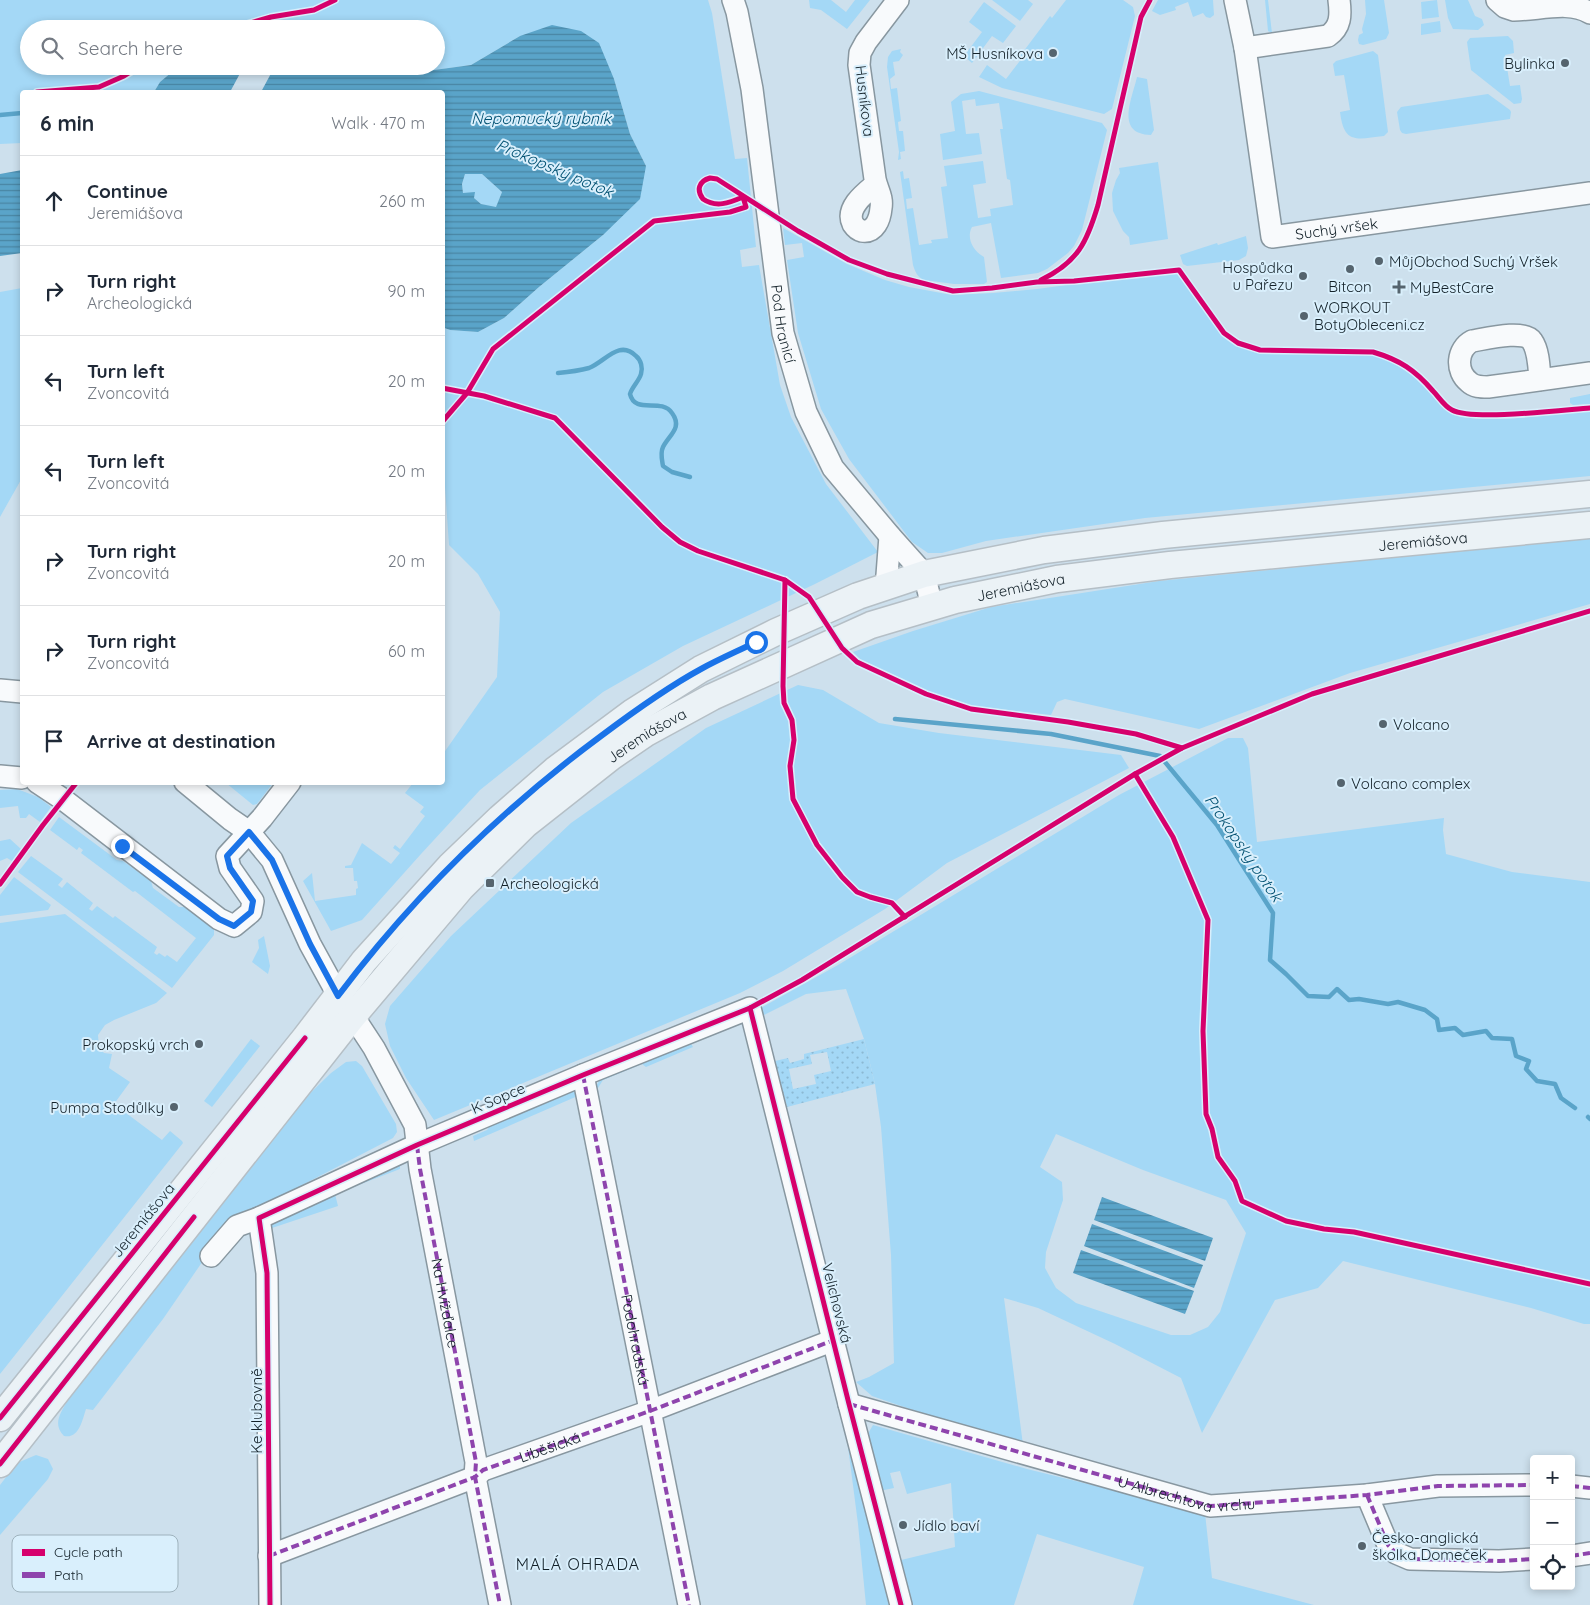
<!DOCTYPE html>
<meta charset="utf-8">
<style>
:root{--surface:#fff;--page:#f2f2f3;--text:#1f2937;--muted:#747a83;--line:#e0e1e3}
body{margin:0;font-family:Quicksand,sans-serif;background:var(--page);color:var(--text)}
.controls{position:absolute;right:15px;bottom:15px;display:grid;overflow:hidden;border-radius:5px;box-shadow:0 2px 8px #0003}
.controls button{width:45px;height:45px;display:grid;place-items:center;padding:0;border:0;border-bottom:1px solid var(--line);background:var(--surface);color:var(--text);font:25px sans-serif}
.stop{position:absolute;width:15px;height:15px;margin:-11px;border:4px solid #1a73e8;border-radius:50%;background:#fff}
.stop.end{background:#1a73e8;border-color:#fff;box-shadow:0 1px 5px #0008}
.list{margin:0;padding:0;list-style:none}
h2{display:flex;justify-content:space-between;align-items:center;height:65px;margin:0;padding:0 20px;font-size:21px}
h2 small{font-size:16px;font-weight:400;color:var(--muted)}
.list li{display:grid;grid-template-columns:32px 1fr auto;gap:15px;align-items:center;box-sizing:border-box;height:90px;padding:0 20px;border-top:1px solid var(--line)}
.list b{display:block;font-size:19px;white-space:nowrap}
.list p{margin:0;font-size:16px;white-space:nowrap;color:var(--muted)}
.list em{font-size:16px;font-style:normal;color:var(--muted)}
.icon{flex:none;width:28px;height:28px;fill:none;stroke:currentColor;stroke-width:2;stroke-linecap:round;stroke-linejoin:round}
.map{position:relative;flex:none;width:1590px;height:1605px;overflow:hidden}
.search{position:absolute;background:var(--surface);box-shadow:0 2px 8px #0003;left:20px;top:20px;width:425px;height:55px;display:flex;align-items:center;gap:12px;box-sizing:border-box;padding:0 18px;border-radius:28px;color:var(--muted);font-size:19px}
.panel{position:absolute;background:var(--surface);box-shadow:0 2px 8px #0003;left:20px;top:90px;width:425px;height:695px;border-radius:5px}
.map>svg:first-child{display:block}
.green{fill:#a4d8f6;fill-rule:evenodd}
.garden{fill:url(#garden-dots);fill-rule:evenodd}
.water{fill:url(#water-rules);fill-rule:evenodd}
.pier{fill:#cde0ed}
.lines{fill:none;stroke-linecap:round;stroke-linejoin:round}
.stream{stroke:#5aa4c9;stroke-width:4.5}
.minor-casing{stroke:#8897a0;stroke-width:24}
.major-casing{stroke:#b5bfc6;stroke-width:29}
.minor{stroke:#f8fafc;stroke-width:21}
.major{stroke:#ebf2f6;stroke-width:26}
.quiet{stroke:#8e44ad;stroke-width:4;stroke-dasharray:8 4;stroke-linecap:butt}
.cycleway-casing{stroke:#d9effc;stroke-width:8}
.cycleway{stroke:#d6006c;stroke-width:5}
.route{stroke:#1a73e8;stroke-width:6}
.poi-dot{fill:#55646e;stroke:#d9effc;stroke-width:2}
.labels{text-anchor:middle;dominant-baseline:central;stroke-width:4;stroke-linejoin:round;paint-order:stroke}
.poi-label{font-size:15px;fill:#14222a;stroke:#d9effc;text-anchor:start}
.street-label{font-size:15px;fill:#14222a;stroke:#d9effc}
.water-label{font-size:16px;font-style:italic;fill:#025172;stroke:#d9effc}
.neighbourhood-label{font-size:16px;letter-spacing:1px;fill:#14222a;stroke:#d9effc}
.key{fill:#d9effc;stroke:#9eb2bd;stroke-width:1}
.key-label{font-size:14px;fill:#14222a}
</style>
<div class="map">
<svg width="1590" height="1605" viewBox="0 0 1590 1605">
<defs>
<pattern id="garden-dots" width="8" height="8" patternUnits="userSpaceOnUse" patternTransform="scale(1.25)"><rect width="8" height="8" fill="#a4d8f6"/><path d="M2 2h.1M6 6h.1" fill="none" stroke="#8cb9d3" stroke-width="1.8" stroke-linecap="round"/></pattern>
<pattern id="water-rules" width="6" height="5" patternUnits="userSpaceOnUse" patternTransform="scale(1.25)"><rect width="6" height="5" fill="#5aa4c9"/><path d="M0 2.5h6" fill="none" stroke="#4985a3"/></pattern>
</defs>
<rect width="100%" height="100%" fill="#cde0ed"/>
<g class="green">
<polygon points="0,0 708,0 712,13 735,159 747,158 756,247 740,250 742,267 759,265 780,385 791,417 826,484 878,552 815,584 683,646 603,692 480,790 421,854 362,920 331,931 303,881 312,873 315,901 356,895 356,889 358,888 357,881 354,881 353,868 345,868 345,866 351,865 362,843 391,864 400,853 393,848 395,845 400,849 425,816 420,812 424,807 405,793 413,783 420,785 422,783 442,782 443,754 497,677 500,612 478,574 449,545 445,487 442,485 443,327 450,330 478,332 504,318 539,287 603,235 646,166 630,134 614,79 520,36 471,65 434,70 422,66 436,66 436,29 29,29 29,66 179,66 160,82 154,92 22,92 22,143 0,144"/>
<polygon points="809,0 831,0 846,12 855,0 870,0 847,29 821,10 810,8"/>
<polygon points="992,0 1028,0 1033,4 1020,21"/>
<polygon points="1066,0 1123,0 1133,7 1135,16 1112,109 1104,114 1002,88 979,77 987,65 1006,79 1022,58 1020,56 1050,16 1052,18"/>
<polygon points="1158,0 1213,0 1214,15 1210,18 1206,17 1203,13 1193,17 1188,2 1175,7 1176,10 1160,15 1152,11"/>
<polygon points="1265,0 1268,0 1272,33 1268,31"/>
<polygon points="1365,0 1384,0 1389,33 1386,39 1363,45 1359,44 1358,40 1359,35 1363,33 1362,29 1366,14"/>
<polygon points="1437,0 1439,17 1422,19 1421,2"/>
<polygon points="1445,0 1468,0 1475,16 1482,19 1484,25 1478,30 1453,29 1448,18"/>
<polygon points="984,2 1016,26 1003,43 992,36 972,63 964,56 982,32 969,22"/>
<polygon points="1440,21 1441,32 1421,35 1421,24"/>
<polygon points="1508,36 1513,41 1514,53 1505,55 1510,86 1520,85 1522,99 1521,103 1514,104 1471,70 1467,42 1470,38"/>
<polygon points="901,49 900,52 903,55 899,61 893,62 895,75 890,79 891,89 897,88 901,121 898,122 899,131 903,131 905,151 900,152 901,159 898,160 899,152 887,67 888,57 892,51"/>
<path d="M1373 51 1378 55 1388 132 1384 136C1357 139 1344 145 1340 112L1350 110 1344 75 1335 76 1333 64 1336 61Z"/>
<path d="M1137 77 1147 79 1154 130 1151 135C1115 134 1132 99 1137 77Z"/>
<path d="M979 91 1102 123 1107 130 1082 230 1074 246 1068 253 1047 269 1038 273 1001 278 991 223 972 227C966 238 973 251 984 257L987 282 984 284H954L924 280C917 277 915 271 913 265L900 172 903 171 904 179 909 178 912 198 906 199 907 209 913 208 919 245 932 243 931 240 948 238 941 187 947 186 944 166 983 161 986 183 973 185 978 218 991 216 990 209 1013 205 1010 180 1007 179 1000 129H1003L999 103 976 106 975 99 962 101 966 134 979 133 982 154 943 160 940 134 955 131 951 102 961 94Z"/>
<polygon points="1488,94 1510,110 1511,112 1510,119 1406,134 1402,133 1400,130 1397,112 1401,107"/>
<polygon points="1158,162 1168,239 1130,245 1129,237 1123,231 1113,211 1112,193 1116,180 1120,173 1119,168"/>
<polygon points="465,174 482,174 502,192 496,208 481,204 474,198 463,193 462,184"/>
<path d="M783 228 847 264 885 280 909 287 952 295 993 293 1037 289 1179 270 1224 333 1238 343 1260 350 1373 352C1396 359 1419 370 1433 391 1438 398 1441 407 1449 412 1471 427 1560 413 1590 411V476L1145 518 986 541 942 553H928L912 542 849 459 821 409 798 333 787 260 804 257 802 243 785 245Z"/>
<polygon points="1246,236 1248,248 1246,256 1239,260 1187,266 1183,264 1180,255 1217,243 1218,245"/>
<polygon points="22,288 22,478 0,517 0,292"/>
<polygon points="1590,394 1590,404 1573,405 1570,403 1570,398"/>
<polygon points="1590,538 1590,604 1350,673 1199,729 1065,699 1057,702 1051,715 973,706 928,691 886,673 862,661 853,652 913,631 991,607 1159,581"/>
<polygon points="798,685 823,690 879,723 939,733 1121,755 1129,768 947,863 885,909 783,971 740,993 434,1120 406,1078 390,1046 385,1024 390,1006 451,936 571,823 706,728"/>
<path d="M1228 738H1243L1248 748 1257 842 1444 818 1443 830 1446 854 1512 872 1590 882V1324H1584L1531 1308 1343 1261 1318 1288 1275 1300 1202 1433 1181 1378 1115 1344 1038 1308 1004 1298 1023 1445 942 1420 872 1396 856 1382 869 1377 894 1363 891 1255 881 1127 875 1084 864 1039 846 989 806 994 760 1017 759 1009 838 965 1119 795ZM1056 1134 1143 1170 1226 1200 1246 1233 1220 1312 1208 1327 1190 1335H1171L1076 1303 1056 1288 1045 1268 1046 1252 1063 1200 1062 1182 1040 1167Z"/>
<polygon points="226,783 273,783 257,804 253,805"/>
<polygon points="17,789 38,797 51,807 40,822 29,814 26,818 20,818 18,806 0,808 0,790"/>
<polygon points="59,817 117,860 123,861 151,881 153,888 179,907 186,907 214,928 214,935 172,988 18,872 31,856 63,879 58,885 62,888 67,882 93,903 89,909 92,911 97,906 113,918 115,916 157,947 154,953 157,955 159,953 165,957 167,955 177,962 196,938 135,891 133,892 81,853 83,850 79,847 77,850 50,830"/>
<polygon points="10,839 21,849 12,861 7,858 0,861 0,841"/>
<polygon points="14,877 51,905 48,910 0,916 0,895"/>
<polygon points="65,914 167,993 156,1003 114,1020 105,1025 98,1035 99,1047 104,1053 112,1054 109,1068 130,1082 114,1104 162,1140 170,1131 182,1141 183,1143 0,1374 0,923"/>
<polygon points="264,936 270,966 268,974 252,962 259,948 258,940"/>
<polygon points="251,1039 260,1046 212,1107 204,1101"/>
<polygon points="690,1042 693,1047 646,1067 642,1064 603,1080 598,1088 594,1089 601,1078"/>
<path d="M356 1061 362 1066 396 1124 397 1132 393 1138 229 1223 163 1319 93 1410 86 1409C82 1421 79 1439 64 1436 52 1424 61 1413 67 1401L199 1234 296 1107 331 1073 346 1062Z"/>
<polygon points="569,1092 575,1092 580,1095 474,1141 473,1136 487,1130 491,1124"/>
<polygon points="394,1162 400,1165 400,1169 335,1194 338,1206 272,1228 271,1217"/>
<polygon points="873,1425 1027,1469 1205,1513 1212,1578 1314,1605 1133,1605 1144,1567 1037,1534 1014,1605 908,1605 897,1561 955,1547 951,1483 907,1494 900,1471 890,1473 894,1488 879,1491 866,1437"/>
<polygon points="847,1439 889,1605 866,1605 858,1524"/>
<polygon points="36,1455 48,1459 53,1469 48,1479 0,1535 0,1485 17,1463"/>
</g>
<path class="garden" d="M864 1039 875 1084 787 1107 775 1061 788 1058 790 1063 804 1059V1054ZM827 1052 831 1071 814 1075 816 1084 793 1089 789 1069 812 1064 810 1055Z"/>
<g class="water">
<path d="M552 25 581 31 599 43 614 79 630 134 646 166 640 199 603 235 539 287 504 318 478 332 450 330 442 327V92H154L160 82 179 66H422L434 70 471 65 520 36ZM465 174H482L502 192 496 207 481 204 474 198 475 192 463 193 462 184Z"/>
<polygon points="22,170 22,253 0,256 0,174"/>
<polygon points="1102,1197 1213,1238 1205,1261 1094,1220"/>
<polygon points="1092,1224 1203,1265 1194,1288 1084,1246"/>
<polygon points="1081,1250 1194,1291 1185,1314 1073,1273"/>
</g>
<polygon class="pier" points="244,66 275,66 261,92 230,92"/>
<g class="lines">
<g class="stream">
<polyline points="0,115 22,113"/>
<path d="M558 373C569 372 578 371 589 368 605 362 619 339 636 356 641 360 643 368 641 374 639 381 632 387 630 394 635 415 661 397 672 413 683 428 669 435 663 447 660 453 662 460 663 466L672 472 690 477"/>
<polyline points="895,719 1051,734 1160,756 1217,825 1273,913 1270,960 1286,974 1308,996 1329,997 1337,989 1349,1000 1359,999 1388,1004 1398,1002 1425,1010 1437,1019 1439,1030 1455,1028 1463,1035 1486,1031 1492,1038 1512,1039 1516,1056 1529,1061 1526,1069 1537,1081 1555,1084 1561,1098 1575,1108"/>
<polyline points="1588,1117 1590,1119"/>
</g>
<g class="minor-casing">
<g id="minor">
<path id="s1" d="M733 0 737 12 752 89 783 333 806 412 833 468 890 536 924 574 932 606"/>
<path id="s2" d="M1235 0 1245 48 1272 237 1590 193"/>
<path d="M1497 0 1505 7 1514 10C1538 10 1570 0 1590 13"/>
<path d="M1245 48 1328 36C1341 27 1341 15 1339 0"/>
<path d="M876 184C865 193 845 208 853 224 855 227 858 230 862 231 875 233 880 219 881 208 883 197 877 189 875 179 870 141 864 103 859 65L860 53 866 42 898 0"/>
<path d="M1540 380C1539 368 1539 351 1532 341 1524 329 1485 339 1472 341 1457 349 1455 371 1469 382 1474 387 1481 387 1488 387L1590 373"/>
<polyline points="886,588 890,536"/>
<polyline points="0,690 22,692"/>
<polyline points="0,776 22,778"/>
<polyline points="37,782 64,800 219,919 234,926 251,912 253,901 230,868 227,856 262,818 290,782"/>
<path id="s3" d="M185 782 230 819 249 832 272 860 310 944 338 995 353 1016 374 1048 415 1125 420 1169 476 1462 475 1477 500 1605"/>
<path id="s4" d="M583 1075 689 1605"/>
<polyline points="259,1218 267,1273 270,1605"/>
<polyline points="211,1256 237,1226 259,1218 417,1145 583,1075 750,1008 849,1404 901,1605"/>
<path id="s5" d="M849 1404 1210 1506 1367 1495 1438 1486 1534 1485"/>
<polyline points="1571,1486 1590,1488"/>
<polyline points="1367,1495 1388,1545 1396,1553 1410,1559 1499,1561 1534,1559"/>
<path id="s6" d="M269 1556 475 1477 483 1470 650 1411 834 1340"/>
<polyline points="1571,1556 1590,1553"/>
</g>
</g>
<g class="major-casing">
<g id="major">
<polyline points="0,1418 305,1038 364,961 450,866 500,818 555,770 633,712 701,669 776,632 858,596 924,574 1044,550 1163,535 1590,494"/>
<path id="s7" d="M0 1464 353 1016 461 888 526 824 611 757 646 733 712 697 871 625 955 600 1057 579 1170 565 1590 525"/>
</g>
</g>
<use href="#minor" class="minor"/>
<use href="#major" class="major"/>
<g class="quiet">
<polyline points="583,1075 689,1605"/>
<polyline points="417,1145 420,1169 476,1462 475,1477 500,1605"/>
<polyline points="849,1404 1210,1506 1367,1495 1438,1486 1534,1485"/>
<polyline points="1571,1486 1590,1488"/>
<polyline points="1367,1495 1388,1545 1396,1553 1410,1559 1499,1561 1534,1559"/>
<polyline points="269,1556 475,1477 483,1470 650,1411 834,1340"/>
<polyline points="1571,1556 1590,1553"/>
</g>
<g class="cycleway-casing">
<g id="cycleway">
<polyline points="230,29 271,17 314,10 335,0"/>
<polyline points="37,92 99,87 124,76 140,66"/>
<path d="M1041 280C1078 262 1087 242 1098 205L1141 17 1150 0"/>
<polyline points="442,388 484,396 555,418 662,527 680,542 698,551 785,580 809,597 842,648 857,662 926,694 971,709 1068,722 1136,734 1182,748"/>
<path d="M442 422 467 393 493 349 654 221 730 212 746 207 743 197C729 203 716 208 703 199 696 190 699 181 710 178L717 179 798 231 849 260 887 274 953 291 992 288 1037 282 1074 281 1179 270 1224 333 1238 343 1260 350 1373 352C1400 360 1415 370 1433 391 1439 397 1444 406 1452 410 1472 421 1563 410 1590 408"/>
<polyline points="785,580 783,686 784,703 792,720 794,740 790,766 793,799 817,845 842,877 857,892 870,897 892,903 905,917"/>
<polyline points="1135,774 1173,837 1208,920 1203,1031 1206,1114 1212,1129 1218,1157 1235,1181 1242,1201 1286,1221 1324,1229 1354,1232 1590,1284"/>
<polyline points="0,884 43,825 77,782"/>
<polyline points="750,1008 849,1404 901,1605"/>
<polyline points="0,1418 305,1038"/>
<polyline points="0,1464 194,1217"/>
<polyline points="270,1605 267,1273 259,1218 417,1145 583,1075 750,1008 802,980 1135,774 1182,748 1312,694 1590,611"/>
</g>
</g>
<use href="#cycleway" class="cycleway"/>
</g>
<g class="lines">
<path class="route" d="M122 846 219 919 234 926 251 912 253 901 230 868 227 856 249 832 272 860 310 944 338 996C413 897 501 810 601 736 633 712 666 688 701 669 719 659 738 651 756 642"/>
</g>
<g class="poi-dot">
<circle cx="1053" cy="53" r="5"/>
<circle cx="1565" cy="63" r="5"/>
<circle cx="1379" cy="261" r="5"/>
<circle cx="1350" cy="269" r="5"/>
<circle cx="1303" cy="276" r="5"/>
<path d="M1396.5 279.5h5v5h5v5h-5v5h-5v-5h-5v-5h5z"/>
<circle cx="1304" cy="316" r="5"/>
<circle cx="1383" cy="724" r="5"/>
<circle cx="1341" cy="783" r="5"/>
<rect x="485" y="878" width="10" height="10" rx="2.5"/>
<circle cx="199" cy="1044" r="5"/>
<circle cx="174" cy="1107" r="5"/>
<circle cx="903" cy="1525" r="5"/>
<circle cx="1362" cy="1546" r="5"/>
</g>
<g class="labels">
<g class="poi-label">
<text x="1043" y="53" text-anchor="end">MŠ Husníkova</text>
<text x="1555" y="63" text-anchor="end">Bylinka</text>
<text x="1389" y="261">MůjObchod Suchý Vršek</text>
<text x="1293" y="267" text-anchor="end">Hospůdka<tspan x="1293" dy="17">u Pařezu</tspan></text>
<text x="1350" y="286" text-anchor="middle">Bitcon</text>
<text x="1410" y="287">MyBestCare</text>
<text x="1314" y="307">WORKOUT<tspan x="1314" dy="17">BotyObleceni.cz</tspan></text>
<text x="1393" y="724">Volcano</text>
<text x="1351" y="783">Volcano complex</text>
<text x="500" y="883">Archeologická</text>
<text x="189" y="1044" text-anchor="end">Prokopský vrch</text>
<text x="164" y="1107" text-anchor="end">Pumpa Stodůlky</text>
<text x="913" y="1525">Jídlo baví</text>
<text x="1372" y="1537">Česko-anglická<tspan x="1372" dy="17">školka Domeček</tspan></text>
</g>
<g class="street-label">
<text transform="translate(865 101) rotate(83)">Husníkova</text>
<text stroke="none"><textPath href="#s2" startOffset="305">Suchý vršek</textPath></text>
<text stroke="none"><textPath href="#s1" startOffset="328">Pod Hranicí</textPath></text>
<text stroke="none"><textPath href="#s7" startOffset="1789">Jeremiášova</textPath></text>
<text stroke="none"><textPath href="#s7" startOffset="1384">Jeremiášova</textPath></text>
<text stroke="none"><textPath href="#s7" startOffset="979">Jeremiášova</textPath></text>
<text transform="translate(498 1098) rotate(-23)">K Sopce</text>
<text transform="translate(143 1220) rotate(-51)">Jeremiášova</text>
<text transform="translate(837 1303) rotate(76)">Velichovská</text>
<text stroke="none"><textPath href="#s3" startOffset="600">Na Hvížďalce</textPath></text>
<text stroke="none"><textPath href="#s4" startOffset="270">Podohradská</textPath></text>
<text transform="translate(256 1411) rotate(-90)">Ke klubovně</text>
<text stroke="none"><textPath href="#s6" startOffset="302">Liběšická</textPath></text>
<text stroke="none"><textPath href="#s5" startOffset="350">U Albrechtova vrchu</textPath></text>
</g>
<g class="water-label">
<text x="541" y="118">Nepomucký rybník</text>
<text transform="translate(555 168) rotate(23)">Prokopský potok</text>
<text transform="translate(1244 848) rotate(56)">Prokopský potok</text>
</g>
<g class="neighbourhood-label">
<text x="578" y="1564">MALÁ OHRADA</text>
</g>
</g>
<rect x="12" y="1535" width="166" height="57" rx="8" class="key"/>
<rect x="22" y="1549" width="23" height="7" fill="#d6006c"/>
<rect x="22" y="1572" width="23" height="6" fill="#8e44ad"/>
<g class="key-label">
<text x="54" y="1557">Cycle path</text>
<text x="54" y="1580">Path</text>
</g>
</svg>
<div class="controls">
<button>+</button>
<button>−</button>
<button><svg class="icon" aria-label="locate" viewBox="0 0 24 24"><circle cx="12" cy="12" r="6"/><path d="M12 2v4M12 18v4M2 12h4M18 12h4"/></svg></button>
</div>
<div class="stop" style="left:756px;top:642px"></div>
<div class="stop end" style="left:122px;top:846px"></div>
<div class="search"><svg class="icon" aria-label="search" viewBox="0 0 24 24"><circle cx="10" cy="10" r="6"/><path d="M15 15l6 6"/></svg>Search here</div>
<section class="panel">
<h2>6 min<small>Walk · 470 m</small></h2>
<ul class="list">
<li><svg class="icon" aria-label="ahead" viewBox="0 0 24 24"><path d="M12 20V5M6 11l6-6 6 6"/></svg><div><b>Continue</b><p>Jeremiášova</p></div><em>260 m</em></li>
<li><svg class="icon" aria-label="right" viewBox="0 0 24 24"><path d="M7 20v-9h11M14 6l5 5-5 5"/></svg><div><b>Turn right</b><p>Archeologická</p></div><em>90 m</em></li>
<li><svg class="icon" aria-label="left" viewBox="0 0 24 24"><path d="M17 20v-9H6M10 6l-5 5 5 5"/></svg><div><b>Turn left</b><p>Zvoncovitá</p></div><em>20 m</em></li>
<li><svg class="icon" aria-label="left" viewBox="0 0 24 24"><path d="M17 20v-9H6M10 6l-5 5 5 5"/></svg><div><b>Turn left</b><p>Zvoncovitá</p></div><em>20 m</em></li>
<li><svg class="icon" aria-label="right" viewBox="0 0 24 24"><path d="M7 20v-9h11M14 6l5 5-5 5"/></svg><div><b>Turn right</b><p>Zvoncovitá</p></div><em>20 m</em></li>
<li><svg class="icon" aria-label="right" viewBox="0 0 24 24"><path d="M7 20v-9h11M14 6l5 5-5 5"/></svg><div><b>Turn right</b><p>Zvoncovitá</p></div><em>60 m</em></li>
<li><svg class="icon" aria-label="arrive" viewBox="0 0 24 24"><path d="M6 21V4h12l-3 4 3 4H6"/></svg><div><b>Arrive at destination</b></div></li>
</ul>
</section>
</div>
